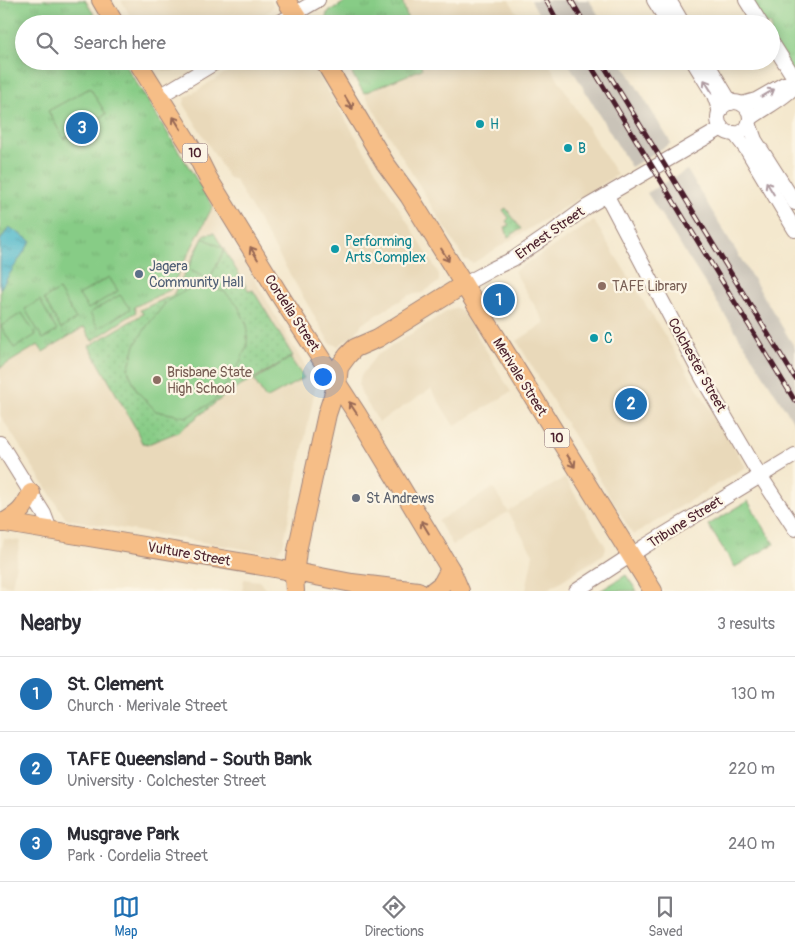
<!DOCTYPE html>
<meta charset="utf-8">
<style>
:root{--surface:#fff;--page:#f7f7f7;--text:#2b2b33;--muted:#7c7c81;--line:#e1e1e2;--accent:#1f6fb2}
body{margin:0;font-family:Pangolin,sans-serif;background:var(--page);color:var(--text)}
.you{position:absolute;left:322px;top:376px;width:18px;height:18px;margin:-12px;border:4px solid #fff;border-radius:50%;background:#1a73e8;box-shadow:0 0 0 8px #1a73e833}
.badge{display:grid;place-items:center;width:32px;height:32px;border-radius:50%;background:var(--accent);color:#fff;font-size:16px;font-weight:700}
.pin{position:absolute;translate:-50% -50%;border:2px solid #fff;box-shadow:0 1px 5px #0006}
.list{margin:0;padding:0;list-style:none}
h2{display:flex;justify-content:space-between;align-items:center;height:65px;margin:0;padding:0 20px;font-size:21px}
h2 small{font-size:16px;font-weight:400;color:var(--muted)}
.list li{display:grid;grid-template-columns:32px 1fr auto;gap:15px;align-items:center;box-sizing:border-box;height:75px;padding:0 20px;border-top:1px solid var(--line)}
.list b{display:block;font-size:19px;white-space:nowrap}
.list p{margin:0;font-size:16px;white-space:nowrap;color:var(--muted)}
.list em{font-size:16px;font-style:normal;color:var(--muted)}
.icon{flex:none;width:28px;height:28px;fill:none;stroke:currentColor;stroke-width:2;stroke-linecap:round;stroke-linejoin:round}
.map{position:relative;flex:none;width:795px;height:591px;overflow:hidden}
.search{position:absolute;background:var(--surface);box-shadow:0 2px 12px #0003;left:15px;right:15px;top:15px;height:55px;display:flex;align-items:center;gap:12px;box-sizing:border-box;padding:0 18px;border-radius:28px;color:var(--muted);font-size:19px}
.sheet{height:290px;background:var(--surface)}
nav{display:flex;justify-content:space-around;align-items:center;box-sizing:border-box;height:70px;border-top:1px solid var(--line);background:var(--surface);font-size:14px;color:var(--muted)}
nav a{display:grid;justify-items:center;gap:2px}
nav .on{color:var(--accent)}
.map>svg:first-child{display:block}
.built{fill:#e9d9ba}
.industrial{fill:#c9c3b8}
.grass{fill:url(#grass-dots);stroke:#687658}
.park{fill:url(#park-tufts);stroke:#687658}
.garden{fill:#87cc86;stroke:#687658}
.water{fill:url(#water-ripples);stroke:#4c6c7b}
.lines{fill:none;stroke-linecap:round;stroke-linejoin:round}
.minor-casing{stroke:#9f847c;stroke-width:16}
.major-casing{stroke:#9f847c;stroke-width:20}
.minor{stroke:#fff;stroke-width:14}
.major{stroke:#f6be87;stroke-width:18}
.rail-casing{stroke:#4a1f2b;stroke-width:5}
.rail{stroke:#fcf5e5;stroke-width:3;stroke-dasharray:9;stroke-linecap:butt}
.oneway{stroke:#ae9aa0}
.oneway2{stroke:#976754}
.culture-dot{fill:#0f9aa8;stroke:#fcf5e5;stroke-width:2}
.service-dot{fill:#5c6f8a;stroke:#fcf5e5;stroke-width:2}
.education-dot{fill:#8d6e63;stroke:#fcf5e5;stroke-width:2}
.worship-dot{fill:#6b7280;stroke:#fcf5e5;stroke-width:2}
.labels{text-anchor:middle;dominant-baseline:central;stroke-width:4.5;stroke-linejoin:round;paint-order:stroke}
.shield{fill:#fcf5e5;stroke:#7f5f63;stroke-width:1}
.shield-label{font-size:12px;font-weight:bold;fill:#4a1f2b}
.culture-label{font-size:14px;fill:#0d838f;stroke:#fcf5e5;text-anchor:start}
.street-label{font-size:14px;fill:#4a1f2b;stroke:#fcf5e5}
.service-label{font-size:14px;fill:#4e5e75;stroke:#fcf5e5;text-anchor:start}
.education-label{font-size:14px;fill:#785e54;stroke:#fcf5e5;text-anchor:start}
.worship-label{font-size:14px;fill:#5b616d;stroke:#fcf5e5;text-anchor:start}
</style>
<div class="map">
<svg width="795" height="591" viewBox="0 0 795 591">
<defs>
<pattern id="grass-dots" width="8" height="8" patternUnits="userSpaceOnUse" patternTransform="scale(1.25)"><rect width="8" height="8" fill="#87cc86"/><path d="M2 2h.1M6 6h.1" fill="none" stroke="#76af74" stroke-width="1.8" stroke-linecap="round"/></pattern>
<pattern id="park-tufts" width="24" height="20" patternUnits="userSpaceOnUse" patternTransform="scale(1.25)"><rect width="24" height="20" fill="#87cc86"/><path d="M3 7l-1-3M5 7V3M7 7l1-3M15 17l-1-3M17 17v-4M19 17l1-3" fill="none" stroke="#76af74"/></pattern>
<pattern id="water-ripples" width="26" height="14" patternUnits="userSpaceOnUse" patternTransform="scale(1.25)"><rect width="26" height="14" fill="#4eb8cb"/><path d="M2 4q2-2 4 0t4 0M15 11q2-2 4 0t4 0" fill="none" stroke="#4395a5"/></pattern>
</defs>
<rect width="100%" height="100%" fill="#fcf5e5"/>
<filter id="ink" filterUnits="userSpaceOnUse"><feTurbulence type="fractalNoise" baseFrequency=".02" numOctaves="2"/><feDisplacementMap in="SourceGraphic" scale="10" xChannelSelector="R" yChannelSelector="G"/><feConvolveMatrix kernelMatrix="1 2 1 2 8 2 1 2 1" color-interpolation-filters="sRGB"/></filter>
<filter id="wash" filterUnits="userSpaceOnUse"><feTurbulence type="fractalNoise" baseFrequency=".0096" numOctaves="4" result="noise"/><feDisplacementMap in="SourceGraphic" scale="20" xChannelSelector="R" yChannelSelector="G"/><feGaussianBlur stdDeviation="1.12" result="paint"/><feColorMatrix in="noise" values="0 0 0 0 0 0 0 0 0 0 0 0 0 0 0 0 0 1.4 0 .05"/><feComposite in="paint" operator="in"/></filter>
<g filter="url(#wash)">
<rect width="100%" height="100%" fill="#f4e8ce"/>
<g class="built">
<polygon points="121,0 271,0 273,6 271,10 248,24 135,24"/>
<polygon points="348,0 509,0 524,24 328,24 326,18 327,13"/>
<polygon points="157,61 188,61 173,71 167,71 163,70"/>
<polygon points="244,61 310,61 439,274 439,282 422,293 409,295 362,324 356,333 338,346 330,343 235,180 228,177 184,104 185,98"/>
<polygon points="344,61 547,61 617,175 473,263 464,259 382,124 364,93"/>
<polygon points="213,206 287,336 316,384 283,546 274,554 66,519 0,415 0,368 38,345 43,352 84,327 92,341 136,311 133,308 170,290"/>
<polygon points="594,221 746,467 633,535 517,341 545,323 514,271"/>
<polygon points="456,308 463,312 511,392 454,426 431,389 379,422 362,395 359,386 360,377 369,365 376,356 451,309"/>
<polygon points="565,478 606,547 604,554 545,591 526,591 533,554 508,512 453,545 438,521 493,488 508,511"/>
<polygon points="4,539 20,541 12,586 0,583 0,555"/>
<polygon points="244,579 259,581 267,591 242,591"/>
</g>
<g class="industrial">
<polygon points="531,0 589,0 599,16 595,18 598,24 544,24"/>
<polygon points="567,61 621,61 671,143 631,167"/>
<polygon points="687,170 795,348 795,424 647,193"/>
</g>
<g class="grass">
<polygon points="506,208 521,229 508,237 505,227 509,225 506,221 509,218 503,210"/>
<polygon points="214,233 249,291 253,290 293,356 227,394 178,432 148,444 142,443 136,429 89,346 143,314 140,310 173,295 205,234"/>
</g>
<g class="park">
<polygon points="0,0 85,0 100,24 24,24 24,61 123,61 213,206 170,290 134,307 136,312 92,341 84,327 43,352 38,345 0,368"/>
<polygon points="348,0 402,0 409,24 328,24 326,18 327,13"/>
<polygon points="746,0 795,0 795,79 771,41 771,24 761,24"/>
<polygon points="344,61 420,61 422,69 364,93"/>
<polygon points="748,501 774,544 735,567 708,525"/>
<polygon points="626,575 637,591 600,591"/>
</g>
<g class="garden">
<polygon points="90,88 106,114 64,139 48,111"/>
<polygon points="203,238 225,249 209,280 188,269"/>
<polygon points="109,277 118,291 88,309 79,295"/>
<polygon points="208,287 225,292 238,306 247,325 247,346 234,375 213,402 187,417 156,411 137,391 128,370 135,345 147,326 167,301 190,288"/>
<polygon points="59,290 76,319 61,329 44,299"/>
<polygon points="120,295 130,309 98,328 90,313"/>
<polygon points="40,300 57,331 43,339 25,309"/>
<polygon points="22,313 36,335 14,348 1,326"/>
<polygon points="290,358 304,378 266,399 254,380"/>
</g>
<polygon class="water" points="9,227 31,241 0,289 0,241"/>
</g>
<g filter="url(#ink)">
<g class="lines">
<g class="minor-casing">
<g id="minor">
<polyline points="654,0 669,24"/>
<polyline points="669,0 683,24"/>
<polyline points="746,0 761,24"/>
<polyline points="277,24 318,0"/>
<polyline points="771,41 795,79"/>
<polyline points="693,61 714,95 720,112"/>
<polyline points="706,61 731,103"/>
<polyline points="160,96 218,61"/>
<circle cx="734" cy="118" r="16"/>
<polyline points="742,104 756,100 784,84 795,83"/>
<path d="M750 119C764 108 784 99 795 86"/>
<polyline points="749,123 755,140 795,203"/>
<polyline points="734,133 747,150 795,230"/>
<polyline points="607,196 703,379 754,466 795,529"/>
<polyline points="463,285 494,268 513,259 554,231 588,206 722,128"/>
<polyline points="0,443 44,514 50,530"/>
<polyline points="576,591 645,546 795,455"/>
</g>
</g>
<g class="major-casing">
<g id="major">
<polyline points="101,0 115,24"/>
<polyline points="286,0 301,24"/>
<polyline points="137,61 199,160 208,178 279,294 357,414 452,572 460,591"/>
<polyline points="324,61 385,163 409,196 653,591"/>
<polyline points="0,522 274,568 352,583 418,591"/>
<path d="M3 523C18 514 24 510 31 493"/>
<polyline points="295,591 294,576 297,551 327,414 337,384 339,367 348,355 355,348 378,338 463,285"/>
<polyline points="433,591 442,584 450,569"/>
</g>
</g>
<use href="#minor" class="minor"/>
<use href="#major" class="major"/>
<g class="rail-casing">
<g id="rail">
<polyline points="546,0 559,24"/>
<polyline points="571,0 585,24"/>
<polyline points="588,61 795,401"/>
<polyline points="601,61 795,378"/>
</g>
</g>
<use href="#rail" class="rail"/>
</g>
<defs><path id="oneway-shaft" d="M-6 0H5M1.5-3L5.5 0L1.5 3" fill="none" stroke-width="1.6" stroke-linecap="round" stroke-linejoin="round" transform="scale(1.25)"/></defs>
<g class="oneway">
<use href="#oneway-shaft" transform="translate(708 86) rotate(-122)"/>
<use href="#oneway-shaft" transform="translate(768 93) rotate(-30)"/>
<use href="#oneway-shaft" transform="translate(770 188) rotate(-121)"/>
</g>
<g class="oneway2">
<use href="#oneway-shaft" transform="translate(349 103) rotate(59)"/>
<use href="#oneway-shaft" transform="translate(177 123) rotate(-122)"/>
<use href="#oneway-shaft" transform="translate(254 253) rotate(-121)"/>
<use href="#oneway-shaft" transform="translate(445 255) rotate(59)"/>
<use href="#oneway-shaft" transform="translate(353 408) rotate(-123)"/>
<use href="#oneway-shaft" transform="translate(571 461) rotate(58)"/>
<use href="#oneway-shaft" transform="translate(425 527) rotate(-121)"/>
</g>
</g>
<g class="culture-dot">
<circle cx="480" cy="124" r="5"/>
<circle cx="568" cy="148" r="5"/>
<circle cx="335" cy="249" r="5"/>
<circle cx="594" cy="338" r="5"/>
</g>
<circle class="service-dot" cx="139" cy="274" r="5"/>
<g class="education-dot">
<circle cx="602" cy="286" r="5"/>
<circle cx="157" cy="380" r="5"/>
</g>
<circle class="worship-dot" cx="356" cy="498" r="5"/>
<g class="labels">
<g class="shield">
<rect x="182.5" y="143.5" width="25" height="19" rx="4"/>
<rect x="544.5" y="428.5" width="25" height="19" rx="4"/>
</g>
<g class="shield-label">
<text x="195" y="153">10</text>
<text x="557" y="438">10</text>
</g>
<g class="culture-label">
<text x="490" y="124">H</text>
<text x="578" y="148">B</text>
<text x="345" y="241">Performing<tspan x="345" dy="16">Arts Complex</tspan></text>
<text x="604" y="338">C</text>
</g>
<g class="street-label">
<text transform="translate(550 233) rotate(-35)">Ernest Street</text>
<text transform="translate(292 313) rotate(57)">Cordelia Street</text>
<text transform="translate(697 365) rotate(61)">Colchester Street</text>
<text transform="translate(520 377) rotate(58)">Merivale Street</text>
<text transform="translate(685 522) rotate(-32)">Tribune Street</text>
<text transform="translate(189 554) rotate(10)">Vulture Street</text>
</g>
<g class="service-label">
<text x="149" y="266">Jagera<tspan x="149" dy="16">Community Hall</tspan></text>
</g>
<g class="education-label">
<text x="612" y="286">TAFE Library</text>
<text x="167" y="372">Brisbane State<tspan x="167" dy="16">High School</tspan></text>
</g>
<g class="worship-label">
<text x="366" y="498">St Andrews</text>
</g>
</g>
</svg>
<div class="you"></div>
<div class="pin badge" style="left:499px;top:300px">1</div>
<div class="pin badge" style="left:631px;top:404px">2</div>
<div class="pin badge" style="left:82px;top:128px">3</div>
<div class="search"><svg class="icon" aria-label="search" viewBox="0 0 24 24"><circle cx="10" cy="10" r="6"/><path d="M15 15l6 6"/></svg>Search here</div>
</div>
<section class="sheet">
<h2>Nearby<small>3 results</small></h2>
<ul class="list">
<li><span class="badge">1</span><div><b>St. Clement</b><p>Church · Merivale Street</p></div><em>130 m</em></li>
<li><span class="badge">2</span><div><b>TAFE Queensland - South Bank</b><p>University · Colchester Street</p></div><em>220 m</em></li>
<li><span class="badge">3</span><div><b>Musgrave Park</b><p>Park · Cordelia Street</p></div><em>240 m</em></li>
</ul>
</section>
<nav>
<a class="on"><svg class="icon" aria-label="map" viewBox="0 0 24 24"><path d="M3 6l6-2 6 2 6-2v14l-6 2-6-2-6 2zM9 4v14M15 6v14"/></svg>Map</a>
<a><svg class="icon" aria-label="directions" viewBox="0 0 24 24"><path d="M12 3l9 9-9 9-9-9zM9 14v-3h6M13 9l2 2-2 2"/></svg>Directions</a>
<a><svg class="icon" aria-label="saved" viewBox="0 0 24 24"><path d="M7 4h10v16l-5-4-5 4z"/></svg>Saved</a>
</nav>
